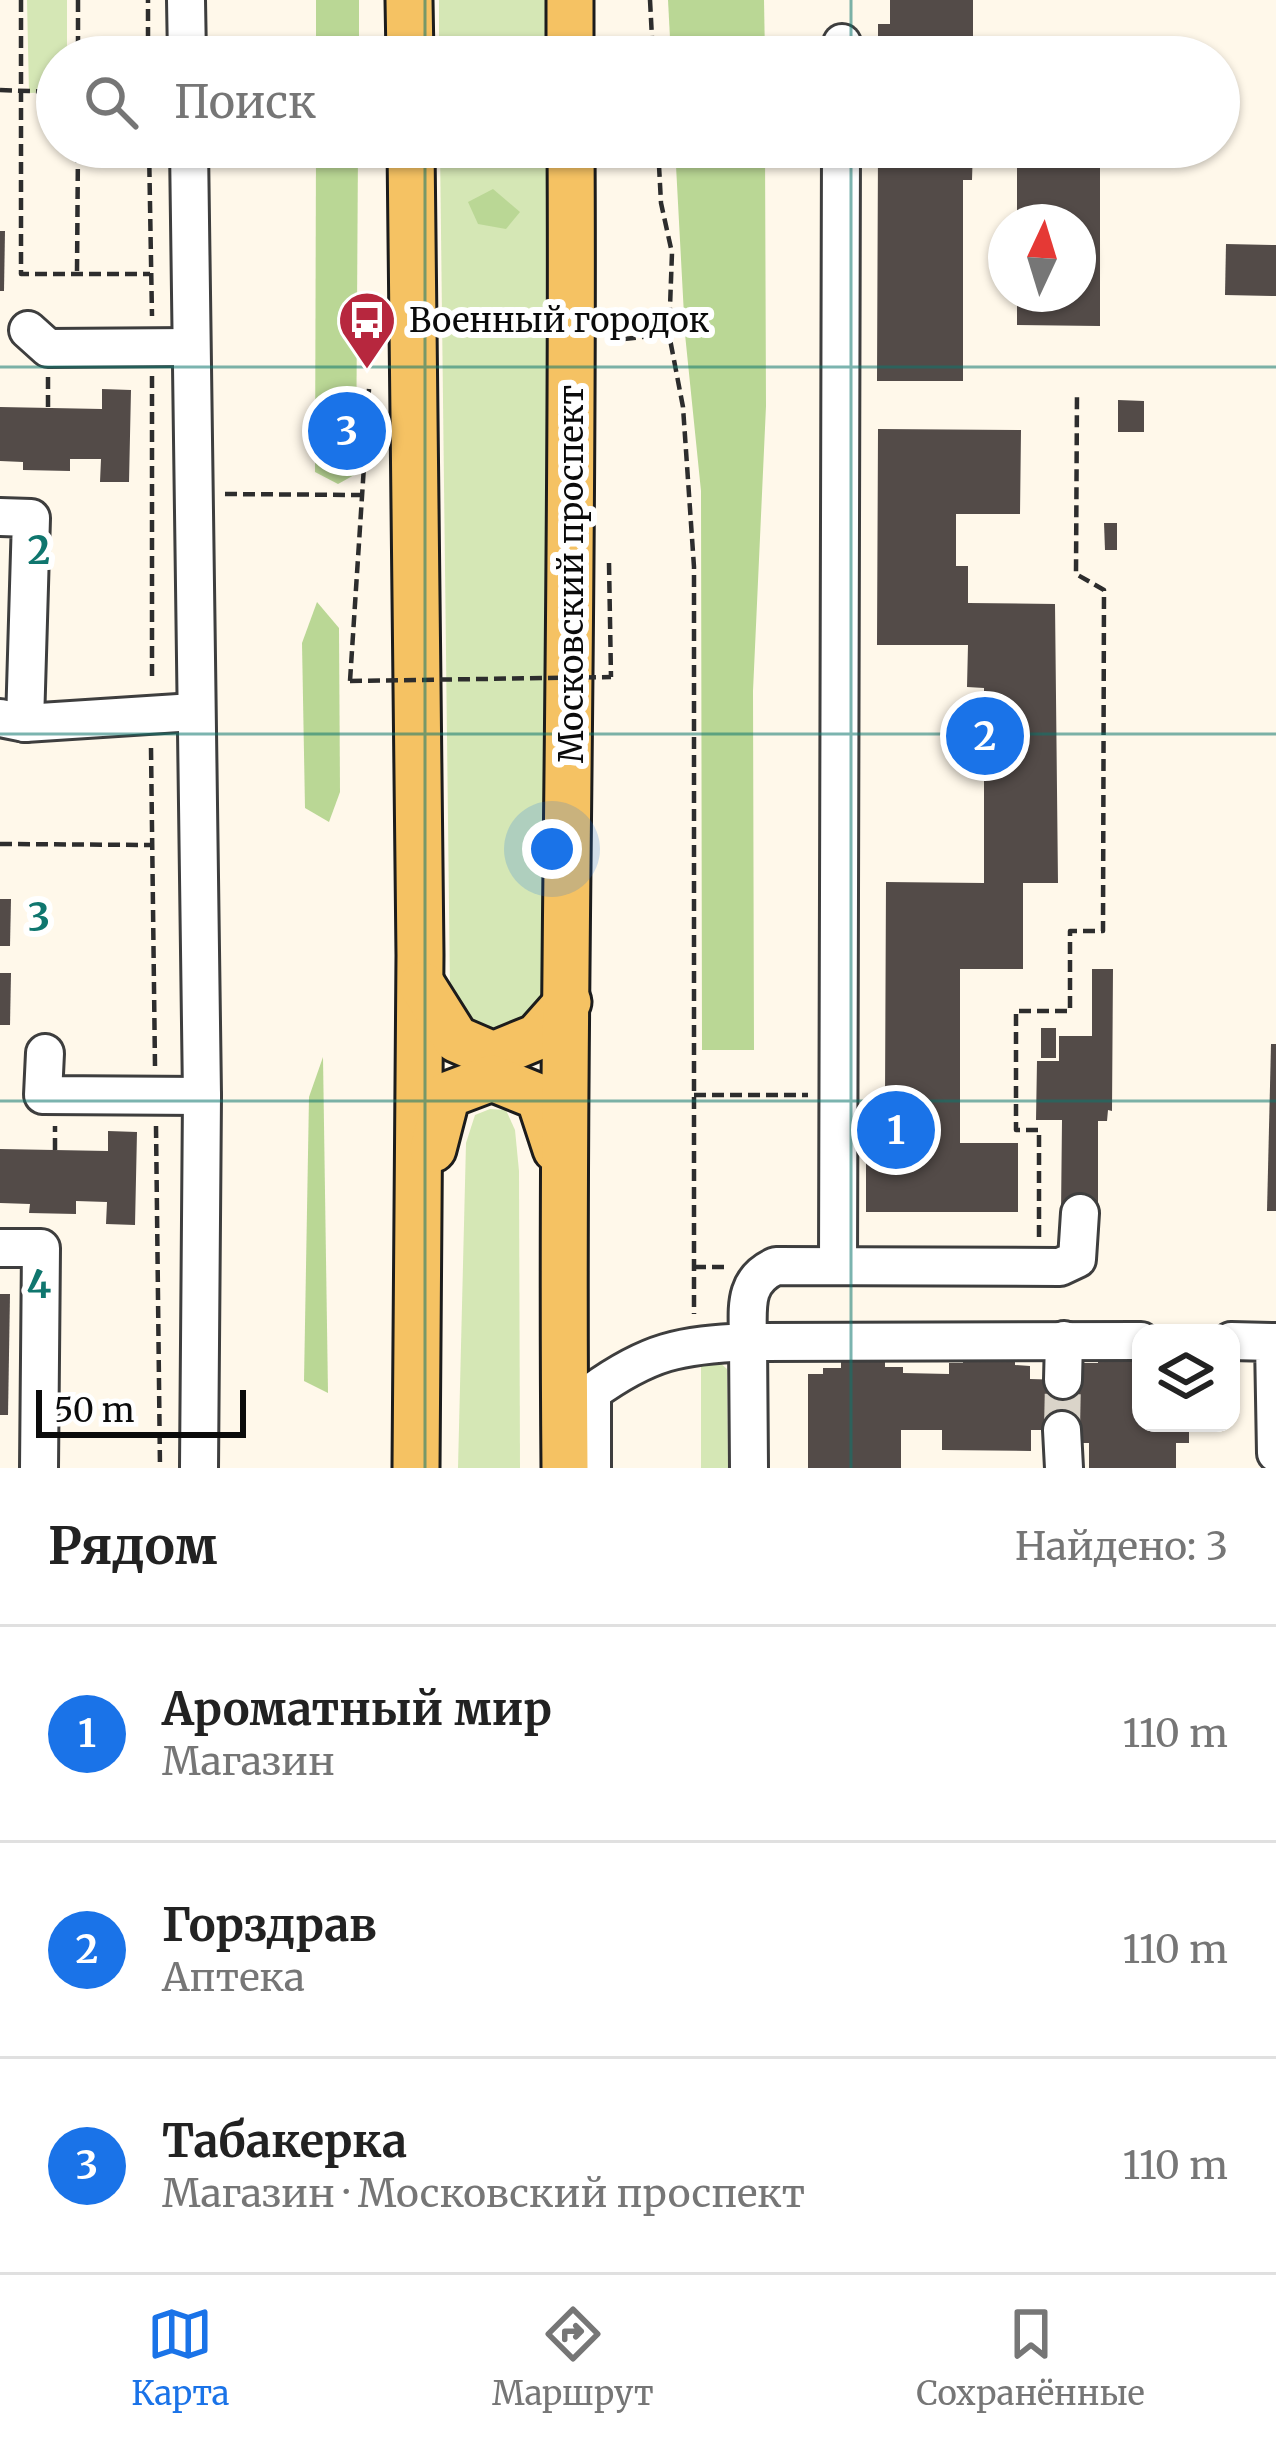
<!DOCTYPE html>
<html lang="ru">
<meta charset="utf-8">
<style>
:root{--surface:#fff;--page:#f2f2f2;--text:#222;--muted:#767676;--line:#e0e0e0;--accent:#1a73e8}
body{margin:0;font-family:Merriweather,serif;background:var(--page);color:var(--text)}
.controls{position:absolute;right:36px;bottom:36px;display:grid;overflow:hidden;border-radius:24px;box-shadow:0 3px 9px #0004}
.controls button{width:108px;height:108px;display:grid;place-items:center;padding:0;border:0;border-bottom:3px solid var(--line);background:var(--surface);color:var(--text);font:60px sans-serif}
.compass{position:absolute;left:988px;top:204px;width:108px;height:108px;border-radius:50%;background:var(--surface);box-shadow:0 3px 9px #0004;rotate:4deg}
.scale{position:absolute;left:36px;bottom:30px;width:210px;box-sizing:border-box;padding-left:12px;border:6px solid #0b0b0b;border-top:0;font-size:33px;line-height:42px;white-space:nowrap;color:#0b0b0b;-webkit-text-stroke:9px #fff;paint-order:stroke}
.you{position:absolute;left:552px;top:849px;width:42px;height:42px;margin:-30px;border:9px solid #fff;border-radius:50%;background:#1a73e8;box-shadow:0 0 0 18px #1a73e833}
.badge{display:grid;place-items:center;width:78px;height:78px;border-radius:50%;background:var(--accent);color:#fff;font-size:39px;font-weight:700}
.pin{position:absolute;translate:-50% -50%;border:6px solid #fff;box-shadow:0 3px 12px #0006}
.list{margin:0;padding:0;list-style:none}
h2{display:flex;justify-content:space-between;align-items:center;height:156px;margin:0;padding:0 48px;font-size:51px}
h2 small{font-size:39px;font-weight:400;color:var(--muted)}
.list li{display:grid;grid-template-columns:78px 1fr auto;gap:36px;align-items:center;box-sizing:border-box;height:216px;padding:0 48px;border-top:3px solid var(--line)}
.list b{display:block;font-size:45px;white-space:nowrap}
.list p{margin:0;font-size:39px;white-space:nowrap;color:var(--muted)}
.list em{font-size:39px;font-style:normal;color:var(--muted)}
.icon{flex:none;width:66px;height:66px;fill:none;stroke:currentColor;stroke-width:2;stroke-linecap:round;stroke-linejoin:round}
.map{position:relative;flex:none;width:1276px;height:1468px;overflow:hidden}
.search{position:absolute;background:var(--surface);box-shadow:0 3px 9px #0004;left:36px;right:36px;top:36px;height:132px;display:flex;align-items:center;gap:30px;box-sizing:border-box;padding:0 42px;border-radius:66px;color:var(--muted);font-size:45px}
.sheet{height:804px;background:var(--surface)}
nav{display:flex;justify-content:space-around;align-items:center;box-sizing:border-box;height:168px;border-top:3px solid var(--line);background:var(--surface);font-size:33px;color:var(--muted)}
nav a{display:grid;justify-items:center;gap:6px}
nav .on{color:var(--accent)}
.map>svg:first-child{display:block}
.green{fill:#d5e7b5}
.forest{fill:#bad795}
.building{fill:#534b48}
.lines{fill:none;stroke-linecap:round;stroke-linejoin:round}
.minor-tunnel{stroke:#dad4c9;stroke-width:36;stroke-dasharray:36 18;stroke-linecap:butt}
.minor-casing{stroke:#3e3e3e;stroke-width:42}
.major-casing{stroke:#1c1c1c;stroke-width:51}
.path{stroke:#2d2d2d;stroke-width:4.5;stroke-dasharray:12 6;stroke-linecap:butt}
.minor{stroke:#fff;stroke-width:36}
.major{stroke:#f5c263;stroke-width:45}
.path-bridge{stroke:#2d2d2d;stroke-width:4.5;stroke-dasharray:12 6;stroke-linecap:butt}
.grid{fill:none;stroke:#0f766e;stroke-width:3;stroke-opacity:0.55}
.labels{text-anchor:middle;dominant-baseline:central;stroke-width:12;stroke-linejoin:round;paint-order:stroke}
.poi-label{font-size:33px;fill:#0b0b0b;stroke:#fff;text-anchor:start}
.street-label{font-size:33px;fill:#0b0b0b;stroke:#fff}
.grid-label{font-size:39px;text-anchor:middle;font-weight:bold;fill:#0f766e;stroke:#fff;stroke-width:12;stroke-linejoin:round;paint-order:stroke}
</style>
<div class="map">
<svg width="1276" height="1468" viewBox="0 0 1276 1468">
<rect width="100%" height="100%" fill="#fff8ea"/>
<g class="green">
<polygon points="27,0 67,0 67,57 57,57 57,92 29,93"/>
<rect x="439" y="0" width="108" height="57"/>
<polygon points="440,147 548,147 548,992 533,1026 498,1040 464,1025 450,990"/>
<polygon points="490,1109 506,1110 515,1130 519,1171 520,1468 458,1468 466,1143 475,1115"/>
<polygon points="701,1359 718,1361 727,1369 728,1468 701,1468"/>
</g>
<g class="forest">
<rect x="316" y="0" width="43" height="57"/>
<polygon points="668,0 764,0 765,57 671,57"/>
<polygon points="316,147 358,147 356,474 338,484 315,472"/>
<polygon points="675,147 765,147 766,406 753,691 754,1050 702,1050 701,491 685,334"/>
<polygon points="493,189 520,212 506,229 478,224 468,202"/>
<polygon points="317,602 339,628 340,792 329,822 305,808 302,643"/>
<polygon points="323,1057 328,1393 304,1381 309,1097"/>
</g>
<g class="building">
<polygon points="890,0 973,0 973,57 878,57 878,24 890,24"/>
<polygon points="878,147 973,147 972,180 963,180 963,381 877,381"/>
<polygon points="1017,161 1100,162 1100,326 1017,325 1017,294 1078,294 1078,222 1017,222"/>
<polygon points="0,231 5,231 4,291 0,291"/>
<polygon points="1226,244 1276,245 1276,296 1225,295"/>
<polygon points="102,389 131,390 129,482 100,482 101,459 70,459 70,471 23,470 23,462 0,461 0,407 102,409"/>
<polygon points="1118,400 1144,401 1144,432 1118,432"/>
<polygon points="878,429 1021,430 1020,514 956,514 956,566 968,566 968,603 1055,604 1058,883 1023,883 1023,969 960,969 960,1143 1018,1143 1018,1212 866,1212 866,1099 885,1099 886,882 984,883 984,688 967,687 968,645 877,645"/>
<polygon points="1104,523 1117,523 1117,550 1105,550"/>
<polygon points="0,899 11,899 10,946 0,946"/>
<polygon points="1092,969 1113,969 1112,1111 1108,1110 1107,1121 1098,1121 1098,1214 1061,1213 1062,1120 1036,1120 1037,1061 1059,1061 1059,1036 1092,1036"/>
<polygon points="0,973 11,973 10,1025 0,1025"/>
<rect x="1041" y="1028" width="15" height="30"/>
<polygon points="1271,1044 1276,1044 1276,1211 1267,1211"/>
<polygon points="108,1131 137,1132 135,1225 106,1224 107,1202 76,1201 76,1214 29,1213 30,1204 0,1203 0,1149 108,1151"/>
<polygon points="0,1294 10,1294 8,1415 0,1415"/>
<polygon points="1098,1350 1141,1350 1141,1423 1208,1423 1208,1429 1189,1428 1189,1443 1176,1443 1176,1468 1089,1468 1089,1443 1076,1443 1076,1430 1031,1430 1031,1451 942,1450 942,1430 901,1430 901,1468 808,1468 808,1374 823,1374 823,1368 841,1368 841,1360 885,1360 885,1367 903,1367 903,1373 949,1374 949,1363 963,1363 963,1351 1015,1351 1015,1365 1030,1366 1030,1379 1063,1380 1078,1363 1098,1363"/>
</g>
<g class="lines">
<polyline class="minor-tunnel" points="1062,1430 1063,1380"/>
<g class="minor-casing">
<g id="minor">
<polyline points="186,0 187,57"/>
<polyline points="842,57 842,43"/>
<polyline points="189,147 202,1096 199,1468"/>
<polyline points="28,330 48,348 191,347"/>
<polyline points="0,517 31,518 25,723"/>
<polyline points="0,718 25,723 194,712"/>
<polyline points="45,1053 43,1095 202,1096"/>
<polyline points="0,1248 41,1248 39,1468"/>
<polyline points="838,1266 841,147"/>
<polyline points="1231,1341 1274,1342 1276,1453"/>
<polyline points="1063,1380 1064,1340"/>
<polyline points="1062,1430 1064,1468"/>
<path d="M592 1468V1392C649 1351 680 1345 748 1342 748 1309 742 1281 776 1266L1060 1267 1077 1259 1080 1213"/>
<polyline points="749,1468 748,1342 1141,1341"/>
</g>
</g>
<g class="major-casing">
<g id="major">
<polyline points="409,0 410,57"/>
<polyline points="570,0 570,57"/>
<polyline points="411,147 420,955 416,1468"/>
<polyline points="422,985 456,1039 493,1055 537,1037 568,1002"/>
<polyline points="433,1149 447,1095 492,1078 539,1097 556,1149"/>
<path d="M565 1468C561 1028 574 587 571 147"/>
</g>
</g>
<g class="path">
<polyline points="21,0 21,274 150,274"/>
<polyline points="78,0 78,57"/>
<polyline points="650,0 653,57"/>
<polyline points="148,57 148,0"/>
<polyline points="0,90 57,92"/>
<polyline points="149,147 152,316"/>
<polyline points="658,147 661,203 672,253 669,334"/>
<polyline points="77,271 78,147"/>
<polyline points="606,341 669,334 683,407 694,567 694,1314"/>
<polyline points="152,376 152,682"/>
<polyline points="48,377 48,408"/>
<polyline points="225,494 362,495"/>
<polyline points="609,563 611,677"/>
<polyline points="350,681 369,389"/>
<polyline points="151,748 155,1066"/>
<polyline points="0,844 150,845"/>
<polyline points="694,1095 808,1095"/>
<polyline points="156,1126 160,1468"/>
<polyline points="55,1150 55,1126"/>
<polyline points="1039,1237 1039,1130 1016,1130 1016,1011 1070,1011 1070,931 1103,931 1104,590 1076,574 1077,392"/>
<polyline points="694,1267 730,1267"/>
</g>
<use href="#minor" class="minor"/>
<use href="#major" class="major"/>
<polyline class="path-bridge" points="350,681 611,677"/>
</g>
<path class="grid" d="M425 0V57M851 0V57M425 147V1468M851 147V1468M0 367H1276M0 734H1276M0 1101H1276"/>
<defs>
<g id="bus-pin" transform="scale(3)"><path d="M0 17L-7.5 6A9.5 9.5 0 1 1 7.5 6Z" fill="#b7273e" stroke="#fff"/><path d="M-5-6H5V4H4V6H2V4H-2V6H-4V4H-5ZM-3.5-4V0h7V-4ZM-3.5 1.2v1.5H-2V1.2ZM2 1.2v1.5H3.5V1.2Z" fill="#fff"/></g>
</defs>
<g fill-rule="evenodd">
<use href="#bus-pin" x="367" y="320"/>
</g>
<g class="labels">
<g class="poi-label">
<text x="409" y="320">Военный городок</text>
</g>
<g class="street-label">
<text transform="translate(571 574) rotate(-90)">Московский проспект</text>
</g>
</g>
<g class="grid-label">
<text x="39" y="564">2</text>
<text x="39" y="931">3</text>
<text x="39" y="1298">4</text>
</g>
</svg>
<div class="controls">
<button><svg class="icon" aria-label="layers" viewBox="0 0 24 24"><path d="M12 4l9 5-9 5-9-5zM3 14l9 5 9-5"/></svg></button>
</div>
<svg class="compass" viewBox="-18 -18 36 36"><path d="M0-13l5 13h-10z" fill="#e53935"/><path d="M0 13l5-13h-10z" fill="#767676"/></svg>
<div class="scale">50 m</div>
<div class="you"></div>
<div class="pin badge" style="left:896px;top:1130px">1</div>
<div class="pin badge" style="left:985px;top:736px">2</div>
<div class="pin badge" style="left:347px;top:431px">3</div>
<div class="search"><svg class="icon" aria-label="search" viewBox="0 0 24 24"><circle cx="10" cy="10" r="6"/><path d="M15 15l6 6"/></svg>Поиск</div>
</div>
<section class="sheet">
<h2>Рядом<small>Найдено: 3</small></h2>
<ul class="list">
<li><span class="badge">1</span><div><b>Ароматный мир</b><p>Магазин</p></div><em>110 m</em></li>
<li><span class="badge">2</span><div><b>Горздрав</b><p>Аптека</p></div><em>110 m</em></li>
<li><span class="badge">3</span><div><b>Табакерка</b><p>Магазин · Московский проспект</p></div><em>110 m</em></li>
</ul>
</section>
<nav>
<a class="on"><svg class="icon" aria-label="map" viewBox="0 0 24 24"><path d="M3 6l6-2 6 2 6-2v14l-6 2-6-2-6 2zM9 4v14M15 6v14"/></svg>Карта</a>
<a><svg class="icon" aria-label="directions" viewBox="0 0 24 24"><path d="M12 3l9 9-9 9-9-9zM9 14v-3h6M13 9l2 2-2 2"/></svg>Маршрут</a>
<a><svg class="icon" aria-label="saved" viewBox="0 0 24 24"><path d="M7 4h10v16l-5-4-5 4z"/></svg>Сохранённые</a>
</nav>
